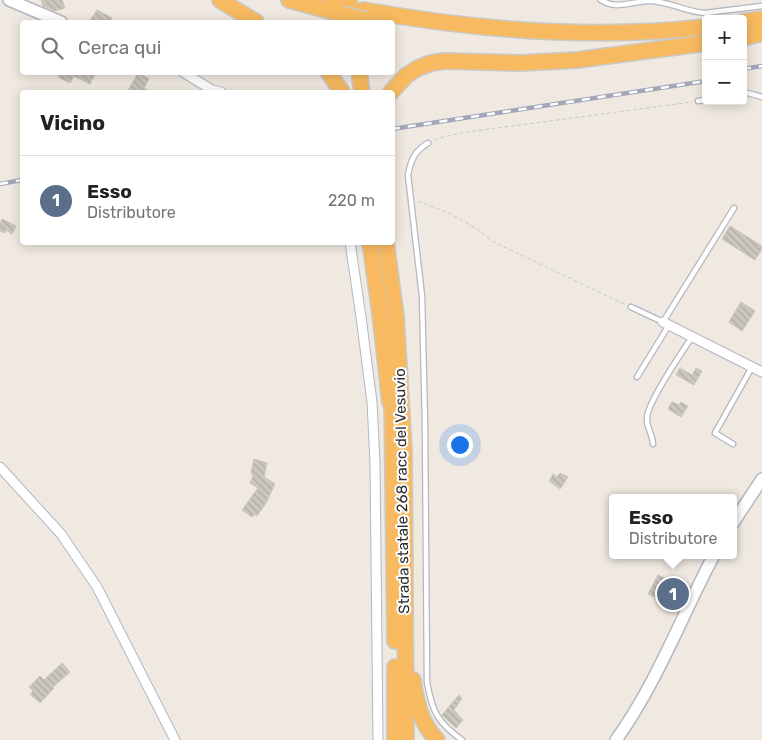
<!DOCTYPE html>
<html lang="it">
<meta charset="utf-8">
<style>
:root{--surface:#fff;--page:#f2f2f2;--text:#222;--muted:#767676;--line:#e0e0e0;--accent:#4264fb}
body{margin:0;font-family:Rubik,sans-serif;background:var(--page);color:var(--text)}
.controls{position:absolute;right:15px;top:15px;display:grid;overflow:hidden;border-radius:5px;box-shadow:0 2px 12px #0003}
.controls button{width:45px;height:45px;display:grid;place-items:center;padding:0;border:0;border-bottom:1px solid var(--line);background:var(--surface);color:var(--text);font:25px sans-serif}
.you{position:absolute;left:459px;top:444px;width:18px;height:18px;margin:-12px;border:4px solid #fff;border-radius:50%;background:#1a73e8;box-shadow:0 0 0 8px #1a73e833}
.badge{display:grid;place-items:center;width:32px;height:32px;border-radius:50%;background:var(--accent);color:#fff;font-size:16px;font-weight:700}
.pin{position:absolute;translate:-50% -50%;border:2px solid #fff;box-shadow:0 1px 5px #0006}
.popup{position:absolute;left:609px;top:494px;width:128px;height:65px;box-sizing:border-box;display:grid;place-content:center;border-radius:5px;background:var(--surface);filter:drop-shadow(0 1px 4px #0005);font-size:16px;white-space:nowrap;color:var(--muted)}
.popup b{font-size:19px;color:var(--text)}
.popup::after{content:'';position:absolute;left:50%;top:100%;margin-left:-10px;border:10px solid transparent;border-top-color:var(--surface)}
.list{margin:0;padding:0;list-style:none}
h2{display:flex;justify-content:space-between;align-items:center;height:65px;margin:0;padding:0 20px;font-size:21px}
h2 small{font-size:16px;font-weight:400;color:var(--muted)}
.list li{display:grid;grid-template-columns:32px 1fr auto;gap:15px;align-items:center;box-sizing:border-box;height:90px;padding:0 20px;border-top:1px solid var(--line)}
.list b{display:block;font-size:19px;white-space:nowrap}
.list p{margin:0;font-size:16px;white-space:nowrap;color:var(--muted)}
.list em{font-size:16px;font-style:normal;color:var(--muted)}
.icon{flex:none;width:28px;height:28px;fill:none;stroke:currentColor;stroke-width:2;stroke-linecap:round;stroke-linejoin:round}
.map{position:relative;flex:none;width:762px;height:740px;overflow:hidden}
.search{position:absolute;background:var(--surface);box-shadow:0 2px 12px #0003;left:20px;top:20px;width:375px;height:55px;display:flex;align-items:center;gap:12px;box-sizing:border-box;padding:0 18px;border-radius:5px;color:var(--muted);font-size:19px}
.panel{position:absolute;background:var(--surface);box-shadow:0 2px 12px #0003;left:20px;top:90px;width:375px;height:155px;border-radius:5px}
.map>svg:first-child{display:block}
.building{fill:url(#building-back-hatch);stroke:#cbc5ba}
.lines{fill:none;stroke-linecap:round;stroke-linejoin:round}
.service-casing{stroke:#b4b7c1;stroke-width:7}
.minor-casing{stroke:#b4b7c1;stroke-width:11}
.tertiary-casing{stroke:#b4b7c1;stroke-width:14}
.trunk-casing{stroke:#c9c9c9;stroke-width:18}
.path{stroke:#c9c9c9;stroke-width:1;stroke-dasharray:4 2.5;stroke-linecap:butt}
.service{stroke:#fff;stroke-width:4.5}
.minor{stroke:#fff;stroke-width:9}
.tertiary{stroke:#fff;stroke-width:11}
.trunk{stroke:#f8ba60;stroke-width:15}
.rail-casing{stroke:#a3a6b8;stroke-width:4.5}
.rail{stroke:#fff;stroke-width:2.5;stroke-dasharray:8;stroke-linecap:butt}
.trunk-bridge-casing{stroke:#c9c9c9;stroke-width:18;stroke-linecap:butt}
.trunk-bridge{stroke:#f8ba60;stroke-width:15}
.labels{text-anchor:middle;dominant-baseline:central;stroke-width:4;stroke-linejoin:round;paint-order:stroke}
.street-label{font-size:15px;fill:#2e2e2e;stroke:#fff}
</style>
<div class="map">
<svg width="762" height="740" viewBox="0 0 762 740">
<defs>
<pattern id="building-back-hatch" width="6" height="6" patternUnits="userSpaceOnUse" patternTransform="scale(1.25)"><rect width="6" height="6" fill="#cbc7bf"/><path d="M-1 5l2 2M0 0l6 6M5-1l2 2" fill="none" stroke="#afaba4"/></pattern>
</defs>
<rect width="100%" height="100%" fill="#efe9e1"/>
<g class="building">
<polygon points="41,0 62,0 65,8 55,11 43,6"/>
<polygon points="97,10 112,18 109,22 89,22"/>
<polygon points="61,72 96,72 90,84 74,76 70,83 58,77"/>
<polygon points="138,73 149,79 144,88 152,92 127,92"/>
<polygon points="2,219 16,226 12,234 6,230 5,233 0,231 0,224"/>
<polygon points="730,226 762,246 762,249 755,260 722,239"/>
<polygon points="741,302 755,311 742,331 729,322"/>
<polygon points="680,368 692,375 696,368 702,371 694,385 676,375"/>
<polygon points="672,402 679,405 681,402 688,406 681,417 668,409"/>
<polygon points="254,459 267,463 264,477 275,484 266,503 257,516 254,514 252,517 242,510 258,488 250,483 253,476 251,473"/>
<polygon points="560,473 568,477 560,489 549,481 553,474 557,477"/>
<polygon points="658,575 678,585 668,604 648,594"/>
<polygon points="62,663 70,672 53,687 54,688 40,703 30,694 33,691 29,687 40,676 44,680"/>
<polygon points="459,695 462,698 454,710 463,720 456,728 442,715"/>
</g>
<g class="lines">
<g class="service-casing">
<g id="service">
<path d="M601 0C616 10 630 2 647 1 667 0 685 12 705 13L762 6"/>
<polyline points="743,94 748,93 762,97"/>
<polyline points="698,101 706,100"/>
<path d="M428 143C415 151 411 159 408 175L422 296 425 424 427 682C432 711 437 722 462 740"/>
<polyline points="631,307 663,322 734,208"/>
<polyline points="637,377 669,325"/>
<path d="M653 444C653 435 646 427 647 418 647 403 682 352 692 337"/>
<polyline points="733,444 715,433 752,367"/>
</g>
</g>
<g class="minor-casing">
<g id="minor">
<polyline points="183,72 212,90 221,92"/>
<polyline points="350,242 361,317 372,402 375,463 378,740"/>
<polyline points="663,322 762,372"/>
<polyline points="0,467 61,534 97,587 175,740"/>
</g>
</g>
<g class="tertiary-casing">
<g id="tertiary">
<polyline points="9,0 61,22"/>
<polyline points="733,523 762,479"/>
<path d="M616 740C657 683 681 617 714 555"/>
</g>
</g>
<g class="trunk-casing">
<g id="trunk">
<polyline points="220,0 256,22"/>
<polyline points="289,0 341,14"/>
<polyline points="330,0 339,4"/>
<polyline points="349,0 352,22"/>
<path d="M363 10C475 30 592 40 706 27"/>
<polyline points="743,22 762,19"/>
<polyline points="743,38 762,33"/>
<polyline points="328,72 342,92"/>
<polyline points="359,72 362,92"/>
<polyline points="391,92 407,75 418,68 431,63 445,61 520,63 577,60 706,43"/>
<polyline points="370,242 380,313 390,402"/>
<polyline points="386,242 396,317 404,452 406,740"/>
<polyline points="392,392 395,641"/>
<polyline points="395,667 395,740"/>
<path d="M413 680C416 702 421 724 437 740"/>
</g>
</g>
<g class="path">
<polyline points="434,140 443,137 467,132 692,102"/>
<polyline points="418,201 451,214 477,229 492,241 626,305"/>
</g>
<use href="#service" class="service"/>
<use href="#minor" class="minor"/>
<use href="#tertiary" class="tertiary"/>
<use href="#trunk" class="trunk"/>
<g class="rail-casing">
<g id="rail">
<polyline points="743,69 762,66"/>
<polyline points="392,129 706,81"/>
<polyline points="0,184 22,180"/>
</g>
</g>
<use href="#rail" class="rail"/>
<g class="trunk-bridge-casing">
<polyline id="trunk-bridge" points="341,14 366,20"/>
</g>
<use href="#trunk-bridge" class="trunk-bridge"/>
</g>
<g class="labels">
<g class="street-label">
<text transform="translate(402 491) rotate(-91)">Strada statale 268 racc del Vesuvio</text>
</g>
</g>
</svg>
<div class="controls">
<button>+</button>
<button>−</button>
</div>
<div class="you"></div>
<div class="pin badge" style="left:673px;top:594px;background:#5c6f8a">1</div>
<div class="popup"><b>Esso</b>Distributore</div>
<div class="search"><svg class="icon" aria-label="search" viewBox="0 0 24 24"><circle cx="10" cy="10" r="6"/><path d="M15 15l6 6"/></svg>Cerca qui</div>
<section class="panel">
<h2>Vicino<small></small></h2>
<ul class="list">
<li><span class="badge" style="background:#5c6f8a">1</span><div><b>Esso</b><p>Distributore</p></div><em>220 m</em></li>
</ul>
</section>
</div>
